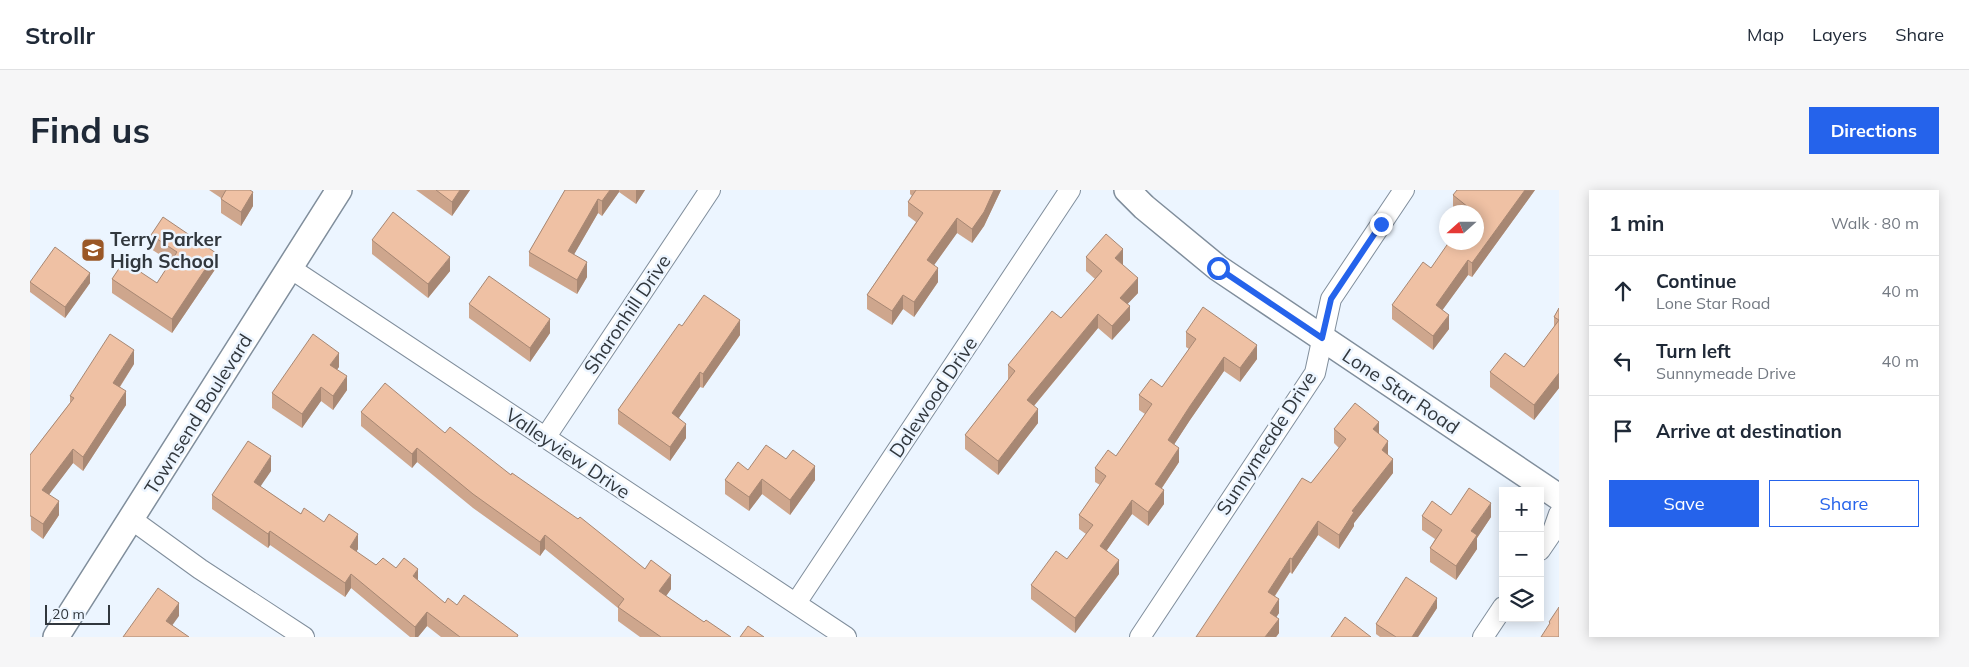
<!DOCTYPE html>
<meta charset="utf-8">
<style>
:root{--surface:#fff;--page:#f6f6f7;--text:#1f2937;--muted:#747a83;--line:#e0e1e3;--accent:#2563eb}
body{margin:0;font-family:Mulish,sans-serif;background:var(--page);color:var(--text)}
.controls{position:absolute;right:15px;bottom:15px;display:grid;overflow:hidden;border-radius:0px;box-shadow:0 2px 12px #0003}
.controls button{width:45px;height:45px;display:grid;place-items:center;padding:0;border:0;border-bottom:1px solid var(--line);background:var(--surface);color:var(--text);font:25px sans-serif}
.compass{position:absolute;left:1409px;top:15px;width:45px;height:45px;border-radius:50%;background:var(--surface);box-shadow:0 2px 12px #0003;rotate:249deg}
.scale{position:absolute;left:15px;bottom:12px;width:65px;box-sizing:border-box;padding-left:5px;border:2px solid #31373d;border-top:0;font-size:14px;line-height:18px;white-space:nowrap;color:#31373d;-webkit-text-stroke:4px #ecf5ff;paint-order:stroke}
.stop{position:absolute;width:15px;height:15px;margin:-11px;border:4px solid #2563eb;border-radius:50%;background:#fff}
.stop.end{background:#2563eb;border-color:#fff;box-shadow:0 1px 5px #0008}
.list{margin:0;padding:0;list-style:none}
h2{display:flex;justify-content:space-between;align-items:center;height:65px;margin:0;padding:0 20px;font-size:21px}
h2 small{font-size:16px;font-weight:400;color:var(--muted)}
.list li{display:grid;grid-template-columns:32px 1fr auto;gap:15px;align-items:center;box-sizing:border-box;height:70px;padding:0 20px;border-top:1px solid var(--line)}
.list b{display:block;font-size:19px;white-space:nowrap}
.list p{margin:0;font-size:16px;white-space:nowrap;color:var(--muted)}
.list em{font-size:16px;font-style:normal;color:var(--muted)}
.actions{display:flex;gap:10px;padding:15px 20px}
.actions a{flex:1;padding:11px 0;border:1px solid var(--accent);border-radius:0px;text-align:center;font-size:18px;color:var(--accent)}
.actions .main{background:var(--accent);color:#fff}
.icon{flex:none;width:28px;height:28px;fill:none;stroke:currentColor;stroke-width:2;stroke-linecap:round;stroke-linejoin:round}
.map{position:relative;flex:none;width:1529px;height:447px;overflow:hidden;border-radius:0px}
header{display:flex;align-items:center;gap:30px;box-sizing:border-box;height:70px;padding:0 25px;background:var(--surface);border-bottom:1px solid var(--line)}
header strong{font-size:24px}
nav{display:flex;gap:28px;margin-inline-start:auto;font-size:18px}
.intro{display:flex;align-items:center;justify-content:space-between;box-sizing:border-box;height:120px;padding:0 30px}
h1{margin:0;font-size:35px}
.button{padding:12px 22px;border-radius:0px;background:var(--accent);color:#fff;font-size:18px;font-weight:700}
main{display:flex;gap:30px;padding:0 30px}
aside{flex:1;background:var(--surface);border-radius:0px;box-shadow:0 2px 12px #0003}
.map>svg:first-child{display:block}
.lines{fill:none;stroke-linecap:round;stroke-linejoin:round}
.minor-casing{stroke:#808e9c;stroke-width:22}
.tertiary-casing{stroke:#808e9c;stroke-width:28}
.minor{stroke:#fff;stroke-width:20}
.tertiary{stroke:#fff;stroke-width:25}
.wall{fill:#cea68d}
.shaded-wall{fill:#a78773}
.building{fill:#efc1a4;stroke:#a78773}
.route{stroke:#2563eb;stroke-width:6}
.labels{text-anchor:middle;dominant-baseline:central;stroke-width:5;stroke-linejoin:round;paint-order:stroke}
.poi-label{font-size:19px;font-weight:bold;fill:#31373d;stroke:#ecf5ff;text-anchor:start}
.street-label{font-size:19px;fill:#31373d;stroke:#ecf5ff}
</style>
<header>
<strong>Strollr</strong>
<nav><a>Map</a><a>Layers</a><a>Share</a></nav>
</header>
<div class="intro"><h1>Find us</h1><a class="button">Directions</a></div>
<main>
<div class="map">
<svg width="1529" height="447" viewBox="0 0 1529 447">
<rect width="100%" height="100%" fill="#ecf5ff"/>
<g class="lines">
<g class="minor-casing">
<g id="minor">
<polyline points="260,78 816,447"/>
<polyline points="515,248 680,0"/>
<polyline points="101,329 170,379 274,447"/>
<polyline points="1510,360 1523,341 1529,324"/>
<polyline points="766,413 1040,0"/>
<polyline points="1110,447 1285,183 1301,109 1374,0"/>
<polyline points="1453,447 1473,417"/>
</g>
</g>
<g class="tertiary-casing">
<g id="tertiary">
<polyline points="1097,0 1114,17 1188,78 1529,307"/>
<polyline points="26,447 309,0"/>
</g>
</g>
<use href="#minor" class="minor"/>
<use href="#tertiary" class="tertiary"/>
</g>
<g class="wall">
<polygon points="179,0 220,0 223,16 211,36 191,23 191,8"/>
<polygon points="386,0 440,0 422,26"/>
<polygon points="535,0 615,0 606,14 589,2 572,26 568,23 544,64 557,87 547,104 499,76 499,62"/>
<polygon points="880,0 971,0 954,36 942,53 927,43 904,75 908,92 884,127 873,119 862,135 837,119 837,105 886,32 878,26 878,12 882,6 880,4"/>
<polygon points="1505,0 1442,87 1438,85 1412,120 1419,139 1403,160 1362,129 1362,115 1401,78 1446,22 1427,22 1423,20 1423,5"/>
<polygon points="121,45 186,78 142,143 82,103 82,89 127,93 141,72 121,59"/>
<polygon points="342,50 420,81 398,108 342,64"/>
<polygon points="1056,67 1093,74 1092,74 1108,103 1097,114 1100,130 1082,150 1068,138 1004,216 1008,233 968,285 935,259 935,245 978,190 978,175 1031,128 1065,89 1056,81"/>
<polygon points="0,92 60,93 35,128 0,102"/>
<polygon points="439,114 520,143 500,172 439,128"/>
<polygon points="1529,118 1529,198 1504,230 1460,197 1460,182 1494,177 1524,137 1524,127"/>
<polygon points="652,136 710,145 673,198 670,197 648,228 656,248 640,271 588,234 588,220"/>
<polygon points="1156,142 1227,169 1210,192 1194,181 1160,230 1144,254 1149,272 1132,298 1134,314 1118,336 1102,324 1077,360 1089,384 1045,443 1001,409 1001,395 1037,369 1056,344 1049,339 1049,325 1070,295 1065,292 1065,278 1086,266 1115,224 1109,220 1109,205 1132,197 1159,159 1156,157"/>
<polygon points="104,174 90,197 96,215 53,281 43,273 19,304 29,325 13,349 1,340 0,265 40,213 40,206"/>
<polygon points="309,177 307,179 317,200 303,220 291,211 272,238 242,218 242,203"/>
<polygon points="331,222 415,243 481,285 615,379 641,399 636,406 674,432 701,447 610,447 588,431 588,418 515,359 510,366 443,318 387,272 382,278 331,236"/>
<polygon points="1304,239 1349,244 1358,266 1363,283 1324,333 1324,336 1309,359 1288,345 1262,384 1260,382 1245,406 1249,423 1246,427 1249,443 1246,447 1166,447 1281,293 1309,258 1304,253"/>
<polygon points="718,280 785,290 760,325 732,304 719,321 695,304 695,290"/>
<polygon points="241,281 230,296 271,324 328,359 326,362 346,375 366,378 388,391 415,413 427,415 488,447 411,447 397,436 388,447 380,447 321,398 315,407 240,355 238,358 182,319 182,305"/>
<polygon points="1421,325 1461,327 1447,348 1447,359 1426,390 1400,372 1400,358 1405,349 1392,340 1392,326"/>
<polygon points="1407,418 1388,447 1350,447 1346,444 1346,434"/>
</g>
<g class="shaded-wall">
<polygon points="430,0 440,0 422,26 422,12"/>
<polygon points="580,0 589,0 589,2 572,26 572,11"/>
<polygon points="606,0 615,0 606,14"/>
<polygon points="964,0 971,0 954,36 942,53 942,39"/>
<polygon points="1495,0 1505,0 1442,87 1442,73"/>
<polygon points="223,2 223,16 211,36 211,22"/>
<polygon points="568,9 568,23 538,75 538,61"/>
<polygon points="927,28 927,43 897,85 897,70"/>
<polygon points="1093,59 1093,74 1085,82 1085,68"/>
<polygon points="186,63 186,78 142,143 142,129"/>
<polygon points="420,67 420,81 398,108 398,94"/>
<polygon points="1438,70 1438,85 1406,129 1406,115"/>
<polygon points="557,72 557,87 547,104 547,90"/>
<polygon points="908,78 908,92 884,127 884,112"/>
<polygon points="60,83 60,93 35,128 35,117"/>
<polygon points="1108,88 1108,103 1090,122 1090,108"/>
<polygon points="873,105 873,119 862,135 862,121"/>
<polygon points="1100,116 1100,130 1082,150 1082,136"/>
<polygon points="1068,124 1068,138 997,224 997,210"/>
<polygon points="1419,125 1419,139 1403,160 1403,146"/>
<polygon points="520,129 520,143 500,172 500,158"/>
<polygon points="710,130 710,145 673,198 673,184"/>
<polygon points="1227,155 1227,169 1210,192 1210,178"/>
<polygon points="104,160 104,174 83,207 83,193"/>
<polygon points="309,163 309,177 300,189 300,175"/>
<polygon points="1194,167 1194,181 1160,230 1138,264 1138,250 1160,216"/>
<polygon points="670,182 670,197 642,238 642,223"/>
<polygon points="1529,183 1529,198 1504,230 1504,215"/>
<polygon points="317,186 317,200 303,220 303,206"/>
<polygon points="291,197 291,211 272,238 272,224"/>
<polygon points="96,201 96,215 53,281 53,267"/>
<polygon points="1008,219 1008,233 968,285 968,271"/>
<polygon points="1349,232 1349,246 1343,239"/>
<polygon points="656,234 656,248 640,271 640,257"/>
<polygon points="1358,251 1358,266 1352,260"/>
<polygon points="387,258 387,272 382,278 382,264"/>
<polygon points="1149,258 1149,272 1125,308 1125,294"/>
<polygon points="43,259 43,273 12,314 12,300"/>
<polygon points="241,266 241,281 224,306 224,292"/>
<polygon points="1363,269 1363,283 1324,333 1324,336 1309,359 1309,345 1322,321"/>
<polygon points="785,276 785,290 760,325 760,310"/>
<polygon points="732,289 732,304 719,321 719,307"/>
<polygon points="1134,300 1134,314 1118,336 1118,322"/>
<polygon points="1102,310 1102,324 1070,370 1070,356"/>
<polygon points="29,311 29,325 13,349 13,334"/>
<polygon points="1461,313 1461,327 1447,348 1447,359 1426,390 1426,376 1441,341"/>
<polygon points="1288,331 1288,345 1262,384 1262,369"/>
<polygon points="240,341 240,355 238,358 238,344"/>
<polygon points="328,344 328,359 320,371 320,357"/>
<polygon points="515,345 515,359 510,366 510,352"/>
<polygon points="1260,368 1260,382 1238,416 1238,402"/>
<polygon points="1089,370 1089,384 1045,443 1045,428"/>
<polygon points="388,379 388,394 383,386"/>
<polygon points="321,384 321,398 315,407 315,393"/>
<polygon points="641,385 641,399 629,416 629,401"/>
<polygon points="1407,408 1407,418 1388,447 1382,447"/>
<polygon points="1249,409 1249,423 1240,437 1240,423"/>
<polygon points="149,413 149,426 136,444 136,431"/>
<polygon points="397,422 397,436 388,447 385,447 385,437"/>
<polygon points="1249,429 1249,443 1246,447 1235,447"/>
</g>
<g class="building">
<polygon points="196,0 220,0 223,2 211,22 191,9"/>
<polygon points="406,0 430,0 422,12"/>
<polygon points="535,0 580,0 572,11 568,9 538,61 557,72 547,90 499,62"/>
<polygon points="886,0 964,0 954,22 942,39 927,28 897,70 908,78 884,112 873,105 862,121 837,105 893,23 878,12"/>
<polygon points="1427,0 1495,0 1442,73 1438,70 1406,115 1419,125 1403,146 1362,115 1393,72 1401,78 1419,52 1446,52 1446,22 1442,22 1443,21 1423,5"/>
<polygon points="363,22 420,67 398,94 342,50"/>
<polygon points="133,27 186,63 142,129 82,89 94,71 127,93 147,62 121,45"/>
<polygon points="1076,44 1093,59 1085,68 1108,88 1090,108 1100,116 1082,136 1068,124 997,210 1008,219 968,271 935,245 985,181 978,175 1022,121 1031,128 1072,81 1056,67"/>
<polygon points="25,57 60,83 35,117 0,92"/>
<polygon points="459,86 520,129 500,158 439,114"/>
<polygon points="674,105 710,130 673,184 670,182 642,223 656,234 640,257 588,220 649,134 652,136"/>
<polygon points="1173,117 1227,155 1210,178 1194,167 1160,216 1138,250 1149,258 1125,294 1134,300 1118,322 1102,310 1070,356 1089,370 1045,428 1001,395 1026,361 1037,369 1063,335 1049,325 1076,286 1065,278 1078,260 1086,266 1122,214 1109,205 1121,189 1132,197 1166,149 1156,142"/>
<polygon points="1529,118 1529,183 1504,215 1460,182 1475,163 1494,177 1529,130 1524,127"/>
<polygon points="80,144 104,160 83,193 96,201 53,267 43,259 12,300 29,311 13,334 1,326 0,326 0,265 44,208 40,206"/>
<polygon points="283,144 309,163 300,175 317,186 303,206 291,197 272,224 242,203"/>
<polygon points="355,193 415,243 420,237 481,285 482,283 548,329 550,327 615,379 621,370 641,385 629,401 674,432 676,430 701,447 631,447 588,417 594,409 515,345 510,352 443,304 387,258 382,264 331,222"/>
<polygon points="1325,213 1349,232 1343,239 1358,251 1352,260 1363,269 1322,321 1324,322 1309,345 1288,331 1262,369 1260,368 1238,402 1249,409 1240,423 1249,429 1235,447 1166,447 1272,288 1281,293 1316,249 1304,239"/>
<polygon points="218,251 241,266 224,292 271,324 274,318 294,332 299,324 328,344 320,357 346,375 353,368 366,378 374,368 388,379 383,386 415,413 418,408 427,415 434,405 488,445 487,447 430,447 397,422 385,437 321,384 315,393 240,341 238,344 182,305"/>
<polygon points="736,255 756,269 763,260 785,276 760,310 732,289 719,307 695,290 708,272 718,280"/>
<polygon points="1439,298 1461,313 1441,341 1447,345 1426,376 1400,358 1412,340 1392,326 1402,311 1421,325"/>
<polygon points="1376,387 1407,408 1382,447 1366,447 1346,434"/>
<polygon points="128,398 149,413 136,431 159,447 93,447"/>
<polygon points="1529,417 1529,447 1511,447 1520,433 1519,432"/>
<polygon points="1315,427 1341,447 1301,447"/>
<polygon points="718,436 734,447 710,447"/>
</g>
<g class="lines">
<polyline class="route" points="1188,78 1292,148 1301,109 1351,34"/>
</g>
<defs>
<g id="school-square" transform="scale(1.25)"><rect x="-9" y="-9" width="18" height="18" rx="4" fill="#9a5726" stroke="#ecf5ff"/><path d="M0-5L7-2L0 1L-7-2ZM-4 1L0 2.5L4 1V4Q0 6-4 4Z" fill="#fff"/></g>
</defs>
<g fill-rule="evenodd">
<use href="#school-square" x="63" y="60"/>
</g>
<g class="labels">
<g class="poi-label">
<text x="80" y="49">Terry Parker<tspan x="80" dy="22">High School</tspan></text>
</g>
<g class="street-label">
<text transform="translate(597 124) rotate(-56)">Sharonhill Drive</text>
<text transform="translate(1371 201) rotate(34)">Lone Star Road</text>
<text transform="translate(903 207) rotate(-56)">Dalewood Drive</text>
<text transform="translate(168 224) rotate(-58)">Townsend Boulevard</text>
<text transform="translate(1236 253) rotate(-57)">Sunnymeade Drive</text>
<text transform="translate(538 263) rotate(34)">Valleyview Drive</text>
</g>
</g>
</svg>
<div class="controls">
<button>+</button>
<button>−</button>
<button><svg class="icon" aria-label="layers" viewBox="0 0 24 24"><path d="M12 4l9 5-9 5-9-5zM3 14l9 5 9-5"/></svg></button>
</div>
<svg class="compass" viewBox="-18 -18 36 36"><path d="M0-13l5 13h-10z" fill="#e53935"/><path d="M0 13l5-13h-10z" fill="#747a83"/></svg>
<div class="scale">20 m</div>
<div class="stop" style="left:1188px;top:78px"></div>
<div class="stop end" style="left:1351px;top:34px"></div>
</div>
<aside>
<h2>1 min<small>Walk · 80 m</small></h2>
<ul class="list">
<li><svg class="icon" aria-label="ahead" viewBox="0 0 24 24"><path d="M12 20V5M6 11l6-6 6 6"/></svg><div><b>Continue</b><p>Lone Star Road</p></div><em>40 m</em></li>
<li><svg class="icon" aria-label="left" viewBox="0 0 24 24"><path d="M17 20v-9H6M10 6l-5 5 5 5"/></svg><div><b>Turn left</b><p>Sunnymeade Drive</p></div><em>40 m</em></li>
<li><svg class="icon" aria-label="arrive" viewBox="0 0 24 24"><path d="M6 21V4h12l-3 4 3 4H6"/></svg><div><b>Arrive at destination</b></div></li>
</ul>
<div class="actions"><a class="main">Save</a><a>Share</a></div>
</aside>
</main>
